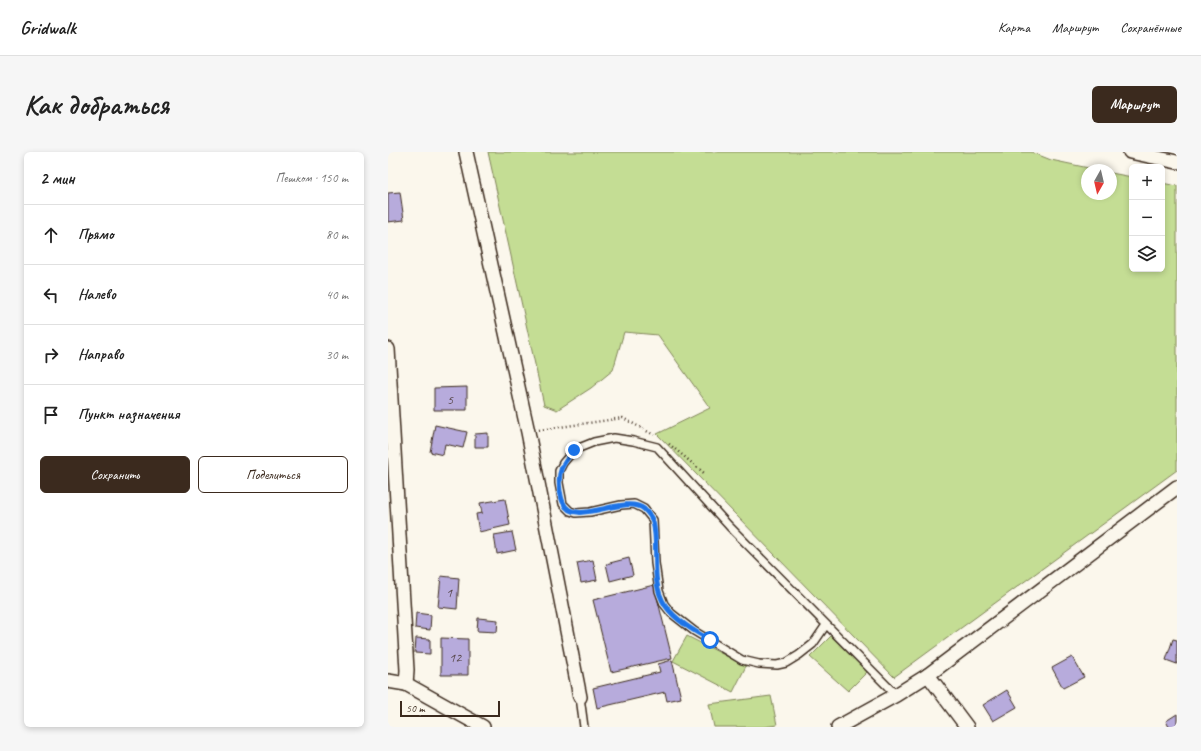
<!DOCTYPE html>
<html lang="ru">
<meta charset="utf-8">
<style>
:root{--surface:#fff;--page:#f6f6f6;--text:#222;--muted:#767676;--line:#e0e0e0;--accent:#3b2a1e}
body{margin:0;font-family:Caveat,sans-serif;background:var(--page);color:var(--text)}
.controls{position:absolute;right:12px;top:12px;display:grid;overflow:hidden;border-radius:6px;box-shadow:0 2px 6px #0003}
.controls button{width:36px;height:36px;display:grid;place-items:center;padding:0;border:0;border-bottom:1px solid var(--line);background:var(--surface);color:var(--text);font:20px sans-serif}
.compass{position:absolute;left:693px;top:12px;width:36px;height:36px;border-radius:50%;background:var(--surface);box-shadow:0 2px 6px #0003;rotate:188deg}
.scale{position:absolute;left:12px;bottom:10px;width:100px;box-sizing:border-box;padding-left:4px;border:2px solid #3b2a1e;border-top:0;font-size:11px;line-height:14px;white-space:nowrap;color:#3b2a1e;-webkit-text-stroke:3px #fbf7ec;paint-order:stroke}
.stop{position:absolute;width:12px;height:12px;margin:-9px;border:3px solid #1a73e8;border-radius:50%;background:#fff}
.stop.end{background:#1a73e8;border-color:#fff;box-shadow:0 1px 4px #0008}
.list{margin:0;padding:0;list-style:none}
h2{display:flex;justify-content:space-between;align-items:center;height:52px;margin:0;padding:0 16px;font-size:17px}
h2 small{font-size:13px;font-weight:400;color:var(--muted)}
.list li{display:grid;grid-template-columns:26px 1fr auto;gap:12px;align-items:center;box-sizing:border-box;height:60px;padding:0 16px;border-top:1px solid var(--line)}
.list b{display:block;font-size:15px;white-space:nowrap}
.list em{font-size:13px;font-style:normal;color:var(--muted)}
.actions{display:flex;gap:8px;padding:12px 16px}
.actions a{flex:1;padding:9px 0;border:1px solid var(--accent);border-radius:6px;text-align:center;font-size:14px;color:var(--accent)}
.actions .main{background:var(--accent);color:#fff}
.icon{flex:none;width:22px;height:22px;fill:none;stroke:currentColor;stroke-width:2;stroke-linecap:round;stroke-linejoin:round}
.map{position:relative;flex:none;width:789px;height:575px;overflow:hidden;border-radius:6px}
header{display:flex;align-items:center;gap:24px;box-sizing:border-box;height:56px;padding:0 20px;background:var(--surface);border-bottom:1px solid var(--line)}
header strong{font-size:19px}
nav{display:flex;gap:22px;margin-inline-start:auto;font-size:14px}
.intro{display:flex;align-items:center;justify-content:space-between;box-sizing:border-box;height:96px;padding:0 24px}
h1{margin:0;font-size:28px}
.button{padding:10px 18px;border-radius:6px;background:var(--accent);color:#fff;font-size:14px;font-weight:700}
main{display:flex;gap:24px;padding:0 24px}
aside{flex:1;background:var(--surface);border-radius:6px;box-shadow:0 2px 6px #0003}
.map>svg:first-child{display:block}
.green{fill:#c4dd94;stroke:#808459}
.building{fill:#b7abdc;stroke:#3b2a1e}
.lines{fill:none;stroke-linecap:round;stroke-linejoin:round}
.lane-casing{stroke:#3b2a1e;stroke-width:10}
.street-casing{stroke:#3b2a1e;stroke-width:16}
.path{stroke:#3b2a1e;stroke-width:2.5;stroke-dasharray:1 3;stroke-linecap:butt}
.lane{stroke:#fbf7ec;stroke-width:7}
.street{stroke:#fbf7ec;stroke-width:13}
.route{stroke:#1a73e8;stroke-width:5}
.labels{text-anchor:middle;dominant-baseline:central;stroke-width:3.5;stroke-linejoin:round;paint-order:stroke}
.number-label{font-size:14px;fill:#5a4a4e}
</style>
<header>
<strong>Gridwalk</strong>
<nav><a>Карта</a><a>Маршрут</a><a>Сохранённые</a></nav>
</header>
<div class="intro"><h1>Как добраться</h1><a class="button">Маршрут</a></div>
<main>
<aside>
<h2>2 мин<small>Пешком · 150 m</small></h2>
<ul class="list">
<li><svg class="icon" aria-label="ahead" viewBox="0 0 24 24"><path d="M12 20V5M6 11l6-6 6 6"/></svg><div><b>Прямо</b></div><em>80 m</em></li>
<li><svg class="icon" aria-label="left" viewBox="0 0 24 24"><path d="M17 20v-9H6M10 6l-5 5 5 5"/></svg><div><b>Налево</b></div><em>40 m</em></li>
<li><svg class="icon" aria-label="right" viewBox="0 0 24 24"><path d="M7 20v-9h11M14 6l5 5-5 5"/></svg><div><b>Направо</b></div><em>30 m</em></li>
<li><svg class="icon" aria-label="arrive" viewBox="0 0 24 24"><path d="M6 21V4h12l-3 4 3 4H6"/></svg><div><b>Пункт назначения</b></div></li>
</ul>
<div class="actions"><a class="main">Сохранить</a><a>Поделиться</a></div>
</aside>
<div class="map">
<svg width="789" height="575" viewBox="0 0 789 575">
<rect width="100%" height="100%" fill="#fbf7ec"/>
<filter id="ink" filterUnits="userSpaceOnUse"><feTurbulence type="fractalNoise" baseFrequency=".025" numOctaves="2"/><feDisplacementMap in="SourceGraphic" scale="8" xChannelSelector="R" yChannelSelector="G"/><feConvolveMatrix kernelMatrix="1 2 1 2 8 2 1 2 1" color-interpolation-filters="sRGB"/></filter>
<g filter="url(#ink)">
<g class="green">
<polygon points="100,0 643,0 663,8 710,18 699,18 699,42 723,42 723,21 744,25 744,117 774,117 774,31 789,34 789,318 506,525 269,282 322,256 270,183 236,180 225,218 203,236 169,258 156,253"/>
<polygon points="299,484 358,514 345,540 285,509"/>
<polygon points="443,484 480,519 460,539 422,505"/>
<polygon points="383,544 389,573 376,575 326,575 321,552"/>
</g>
<g class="building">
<polygon points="12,40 16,68 0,70 0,41"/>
<polygon points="79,235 79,258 46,258 46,236"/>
<polygon points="47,273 79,280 75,296 57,292 55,303 42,300"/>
<polygon points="100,281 100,295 87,295 87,282"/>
<polygon points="117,347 122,373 91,380 88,362 94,361 92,351"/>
<polygon points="124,380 128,398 109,402 106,383"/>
<polygon points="241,406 245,423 222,429 218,412"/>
<polygon points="205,408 209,428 193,431 189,411"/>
<polygon points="53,424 71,426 69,457 50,455"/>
<polygon points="266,433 284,506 223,520 205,448"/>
<polygon points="28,461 43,463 42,478 27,476"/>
<polygon points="90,466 110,468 109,480 89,479"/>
<polygon points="28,486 42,487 42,502 27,501"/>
<polygon points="53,486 80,487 80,523 53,523"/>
<polygon points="785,487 789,488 789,512 778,508"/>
<polygon points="684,505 696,525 675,536 664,516"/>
<polygon points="284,508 293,546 279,549 277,540 209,556 205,536 272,520 270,512"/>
<polygon points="619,538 629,555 605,569 595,553"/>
<polygon points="789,562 789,575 781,575 778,569"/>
</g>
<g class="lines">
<g class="lane-casing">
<g id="lane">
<polyline points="438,473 425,492 411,503 398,511 389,513 371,512 354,508 306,479 283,461 276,452 271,439 267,411 265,368 256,357 246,352 233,353 202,360 188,361 182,359 175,352 171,331 171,319 175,311 186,298 206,290 226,286 245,289 269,295 341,374 508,543"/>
<polyline points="192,545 196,575"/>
</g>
</g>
<g class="street-casing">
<g id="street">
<polyline points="78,0 140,280 192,545"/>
<polyline points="742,0 789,10"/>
<polyline points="0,197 19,518 18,532"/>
<polyline points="540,523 789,335"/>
<polyline points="0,529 18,532 95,575"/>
<polyline points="450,575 508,543 540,523 579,575"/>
</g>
</g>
<g class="path">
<polyline points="151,278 235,266 266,283"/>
<polyline points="281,292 316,321"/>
</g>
<use href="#lane" class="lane"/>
<use href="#street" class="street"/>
</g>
</g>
<g class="lines" filter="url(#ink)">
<path class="route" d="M186 298C174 313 169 319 172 339 173 342 173 347 175 350 185 377 236 341 256 357 259 360 264 366 265 370 272 395 261 429 277 453 287 468 306 479 322 488"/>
</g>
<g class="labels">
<g class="number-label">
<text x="62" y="247">5</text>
<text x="61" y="440">1</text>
<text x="67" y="505">12</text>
</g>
</g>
</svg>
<div class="controls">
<button>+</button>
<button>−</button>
<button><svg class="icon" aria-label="layers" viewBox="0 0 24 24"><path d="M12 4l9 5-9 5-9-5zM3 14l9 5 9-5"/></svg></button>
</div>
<svg class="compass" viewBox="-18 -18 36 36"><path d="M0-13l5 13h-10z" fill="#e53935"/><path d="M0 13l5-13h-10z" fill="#767676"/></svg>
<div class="scale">50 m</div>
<div class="stop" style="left:322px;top:488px"></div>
<div class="stop end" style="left:186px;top:298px"></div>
</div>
</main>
